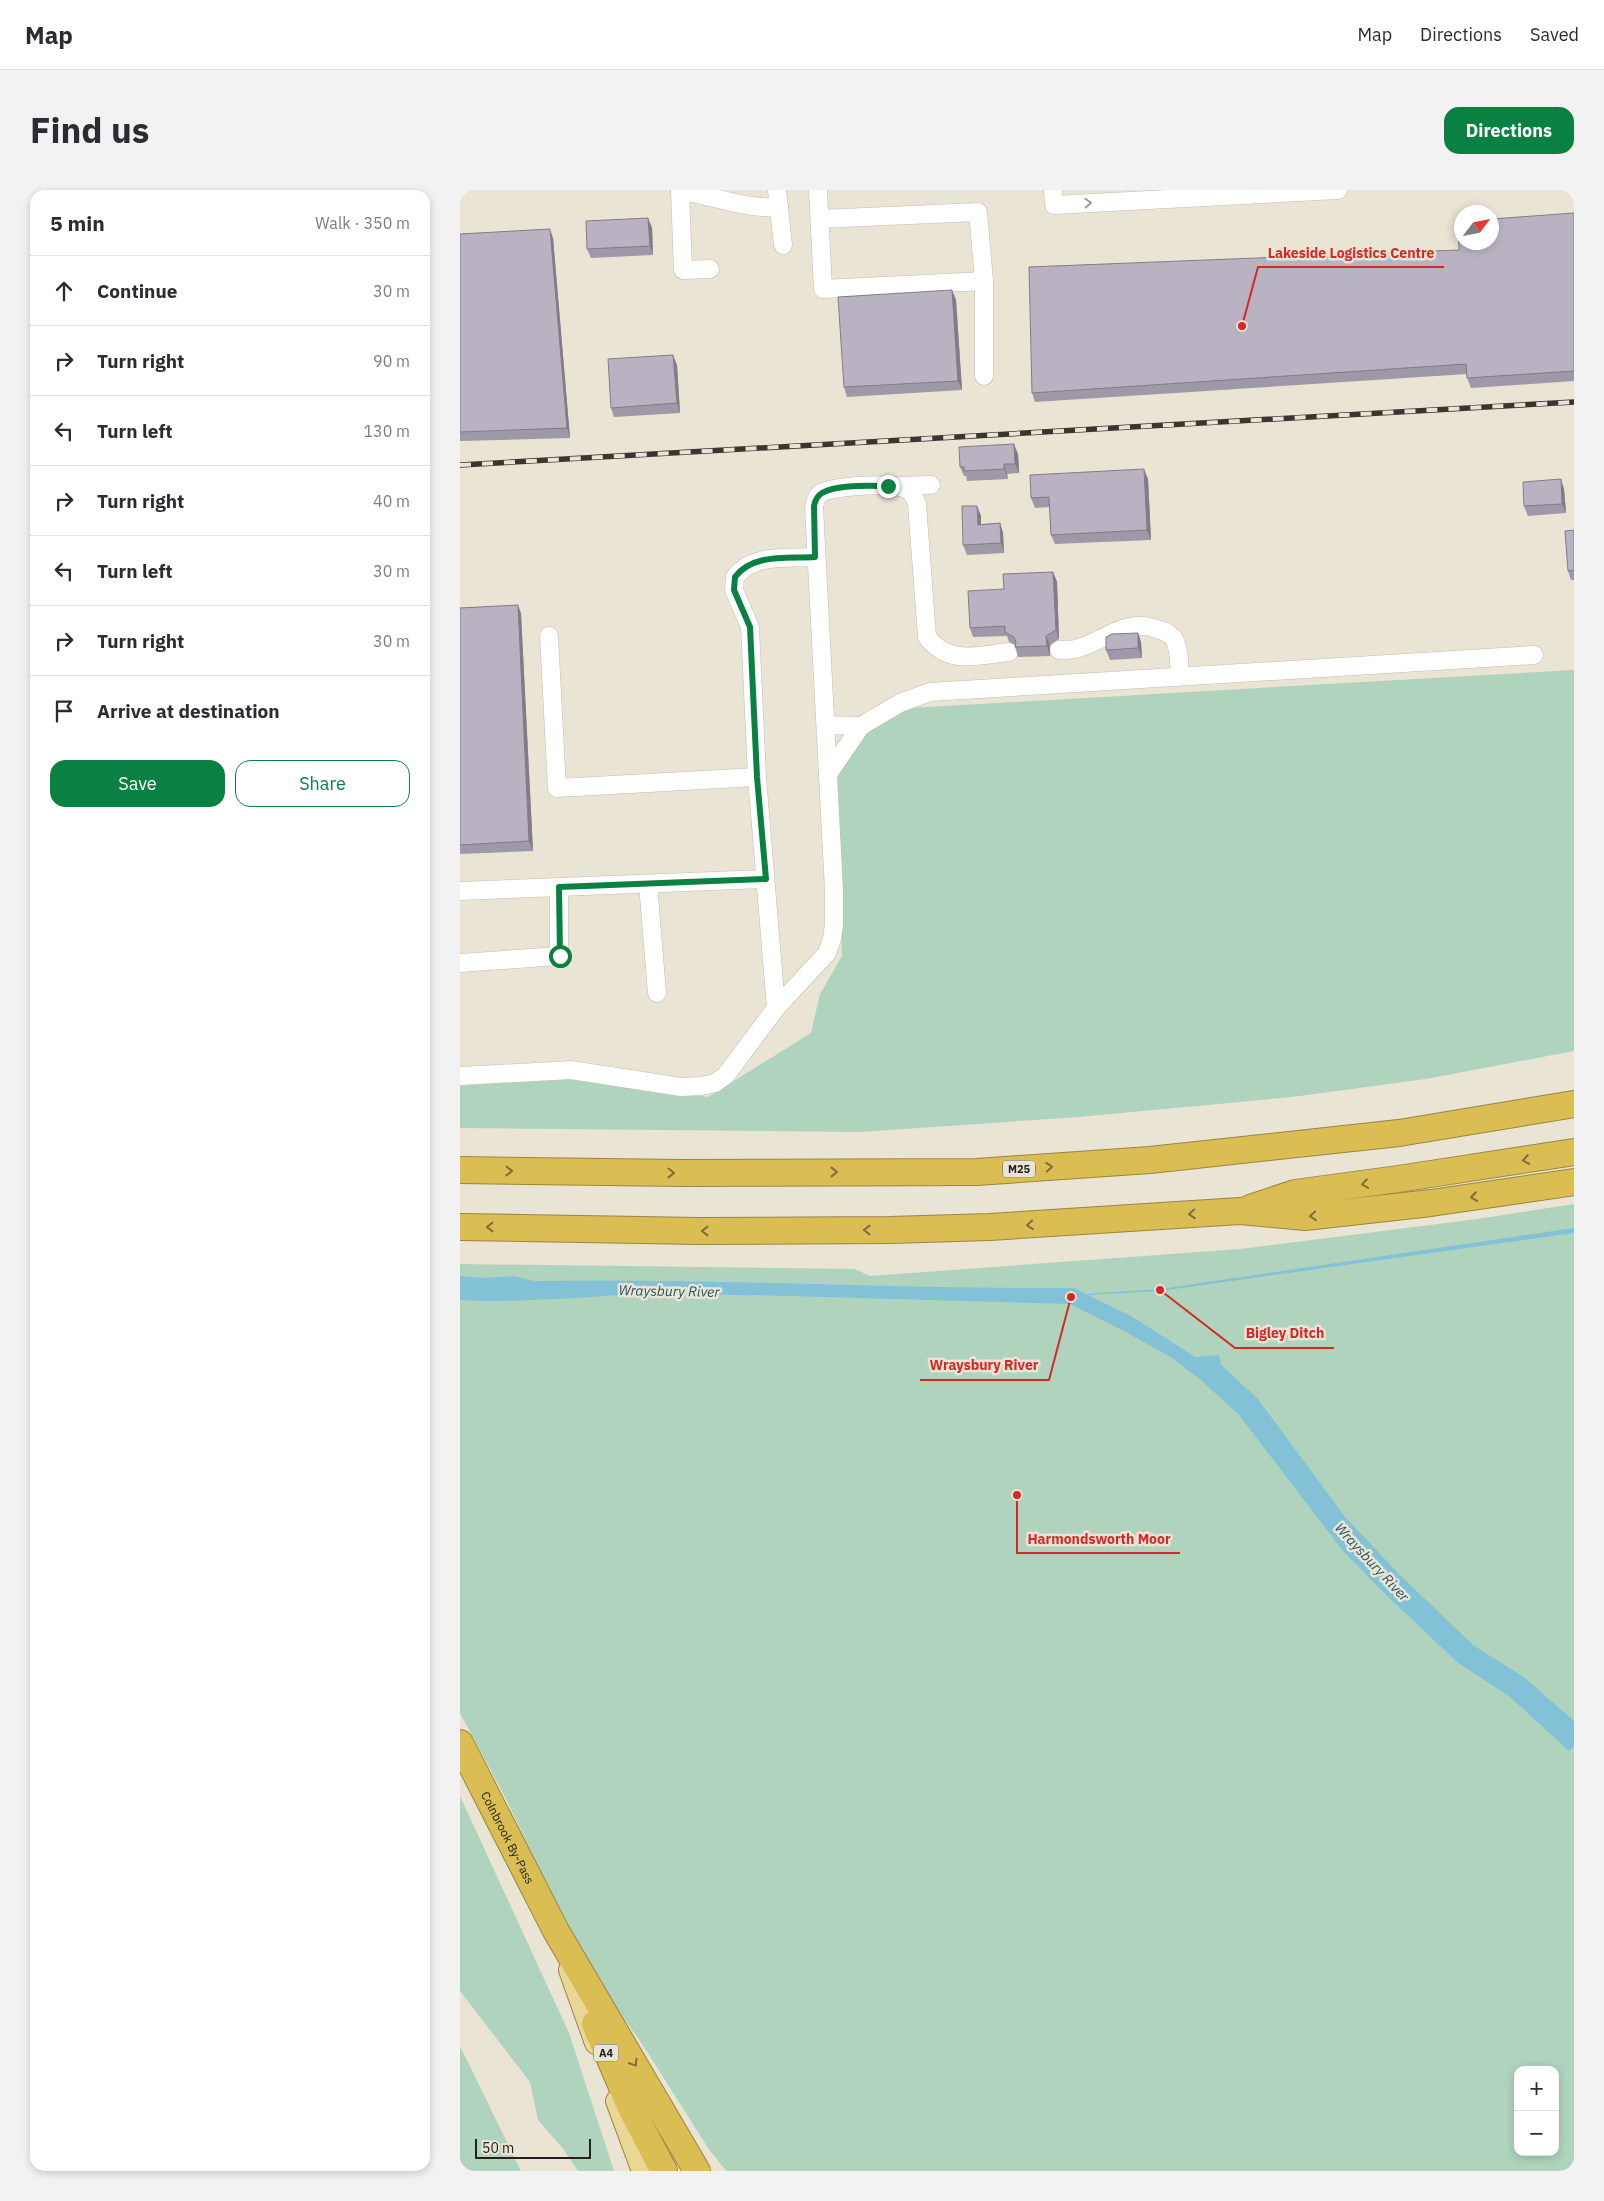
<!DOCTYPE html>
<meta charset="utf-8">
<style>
:root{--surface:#fff;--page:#f2f2f3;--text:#2b2b33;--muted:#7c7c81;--line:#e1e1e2;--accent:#0b8043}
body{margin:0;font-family:"IBM Plex Sans",sans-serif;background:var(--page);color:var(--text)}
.controls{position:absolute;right:15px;bottom:15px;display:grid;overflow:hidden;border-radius:10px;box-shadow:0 2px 8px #0003}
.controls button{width:45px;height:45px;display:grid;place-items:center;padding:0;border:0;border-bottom:1px solid var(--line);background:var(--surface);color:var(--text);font:25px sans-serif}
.compass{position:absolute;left:994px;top:15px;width:45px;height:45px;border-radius:50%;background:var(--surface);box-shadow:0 2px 8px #0003;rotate:58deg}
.scale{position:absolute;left:15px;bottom:12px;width:116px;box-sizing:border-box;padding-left:5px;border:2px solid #24211c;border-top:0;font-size:14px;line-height:18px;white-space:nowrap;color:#24211c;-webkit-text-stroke:4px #eae4d5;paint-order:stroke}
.stop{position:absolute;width:15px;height:15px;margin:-11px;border:4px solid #0b8043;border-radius:50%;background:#fff}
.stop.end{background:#0b8043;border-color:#fff;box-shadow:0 1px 5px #0008}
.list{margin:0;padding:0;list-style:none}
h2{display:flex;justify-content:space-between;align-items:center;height:65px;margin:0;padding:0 20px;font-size:21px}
h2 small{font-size:16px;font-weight:400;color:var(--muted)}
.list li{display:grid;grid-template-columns:32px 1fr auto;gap:15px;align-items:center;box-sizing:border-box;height:70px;padding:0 20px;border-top:1px solid var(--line)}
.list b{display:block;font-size:19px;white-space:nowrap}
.list em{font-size:16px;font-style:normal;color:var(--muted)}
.actions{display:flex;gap:10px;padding:15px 20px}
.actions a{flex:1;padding:11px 0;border:1px solid var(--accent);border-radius:15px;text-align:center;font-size:18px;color:var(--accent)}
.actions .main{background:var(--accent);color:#fff}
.icon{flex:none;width:28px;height:28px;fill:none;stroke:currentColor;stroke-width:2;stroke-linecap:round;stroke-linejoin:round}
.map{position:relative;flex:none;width:1114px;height:1981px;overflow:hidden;border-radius:15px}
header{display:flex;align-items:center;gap:30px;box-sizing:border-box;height:70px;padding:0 25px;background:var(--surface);border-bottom:1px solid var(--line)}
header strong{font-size:24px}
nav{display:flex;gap:28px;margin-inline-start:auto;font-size:18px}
.intro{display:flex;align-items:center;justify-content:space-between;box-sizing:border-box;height:120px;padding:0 30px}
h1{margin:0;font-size:35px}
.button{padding:12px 22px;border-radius:15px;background:var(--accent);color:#fff;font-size:18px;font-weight:700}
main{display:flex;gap:30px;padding:0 30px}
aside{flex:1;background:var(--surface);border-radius:15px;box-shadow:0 2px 8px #0003}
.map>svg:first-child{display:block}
.green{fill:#b0d3bd;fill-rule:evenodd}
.water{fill:#83c2d6}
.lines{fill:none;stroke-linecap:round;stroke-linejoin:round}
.minor-casing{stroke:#c2bcad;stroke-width:19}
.major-casing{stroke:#9a8640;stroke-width:24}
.highway-casing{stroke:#9a8640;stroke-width:28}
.minor{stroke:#fff;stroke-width:18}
.major{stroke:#e9d798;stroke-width:22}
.highway{stroke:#dabd53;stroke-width:26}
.rail-casing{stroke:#393630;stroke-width:5.5}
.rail{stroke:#eae4d5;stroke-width:4;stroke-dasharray:11;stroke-linecap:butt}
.wall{fill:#9e99a6}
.shaded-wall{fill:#817d87}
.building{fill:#b8b2c1;stroke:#817d87}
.oneway{stroke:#9c9b99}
.oneway2{stroke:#7f6f38}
.route{stroke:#0b8043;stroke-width:6}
.labels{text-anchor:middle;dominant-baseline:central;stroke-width:5;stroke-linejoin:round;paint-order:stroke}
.shield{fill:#eae4d5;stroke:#5f5c54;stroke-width:1}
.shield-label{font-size:11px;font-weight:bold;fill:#24211c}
.street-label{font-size:12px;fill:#24211c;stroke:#eae4d5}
.water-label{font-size:14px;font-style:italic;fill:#215464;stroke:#eae4d5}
.leader{fill:none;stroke:#d62828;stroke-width:2}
.callout-dot{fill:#d62828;stroke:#eae4d5;stroke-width:2}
.callout-label{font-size:14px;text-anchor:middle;font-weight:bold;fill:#d62828;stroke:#eae4d5;stroke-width:5;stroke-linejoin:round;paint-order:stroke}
</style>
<header>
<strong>Map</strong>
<nav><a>Map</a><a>Directions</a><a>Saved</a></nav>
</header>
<div class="intro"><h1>Find us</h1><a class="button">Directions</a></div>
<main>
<aside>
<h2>5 min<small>Walk · 350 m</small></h2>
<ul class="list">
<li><svg class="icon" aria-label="ahead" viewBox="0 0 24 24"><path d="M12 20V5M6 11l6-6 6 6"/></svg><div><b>Continue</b></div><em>30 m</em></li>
<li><svg class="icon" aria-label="right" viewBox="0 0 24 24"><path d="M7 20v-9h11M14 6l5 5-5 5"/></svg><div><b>Turn right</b></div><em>90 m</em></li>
<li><svg class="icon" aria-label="left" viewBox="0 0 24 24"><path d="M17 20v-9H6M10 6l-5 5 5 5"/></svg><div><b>Turn left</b></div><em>130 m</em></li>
<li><svg class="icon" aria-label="right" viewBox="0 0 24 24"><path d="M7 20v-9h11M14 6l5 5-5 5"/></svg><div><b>Turn right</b></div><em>40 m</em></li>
<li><svg class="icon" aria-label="left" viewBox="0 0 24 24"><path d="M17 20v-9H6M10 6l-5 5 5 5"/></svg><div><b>Turn left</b></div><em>30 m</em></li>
<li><svg class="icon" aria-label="right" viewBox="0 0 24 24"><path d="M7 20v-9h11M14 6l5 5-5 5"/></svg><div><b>Turn right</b></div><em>30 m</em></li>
<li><svg class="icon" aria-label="arrive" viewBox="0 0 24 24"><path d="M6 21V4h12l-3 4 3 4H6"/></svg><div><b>Arrive at destination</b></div></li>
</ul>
<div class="actions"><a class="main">Save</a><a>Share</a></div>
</aside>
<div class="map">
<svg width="1114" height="1981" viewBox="0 0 1114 1981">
<rect width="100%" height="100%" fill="#eae4d5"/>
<g class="green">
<polygon points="1114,480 1114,861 966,889 832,907 619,927 400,942 0,938 0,896 75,889 119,889 248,907 351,843 360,804 382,766 375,586 405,540 449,518"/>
<path d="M1114 1014V1981H268L265 1979 250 1961 184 1857 146 1803 108 1739 46 1609 0 1523V1074L395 1079 410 1086 780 1059 1017 1029ZM1058 1880H1095V1962H1058Z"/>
<polygon points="0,1606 109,1843 154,1981 118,1981 104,1960 78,1930 70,1892 0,1801"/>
<polygon points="0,1856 61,1981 0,1981"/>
</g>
<path class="water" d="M1114 1038V1043L700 1101 628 1105 673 1127 735 1167 759 1165 761 1175 797 1208 886 1328 940 1385 1013 1455 1065 1488 1114 1531V1556L1109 1561 1049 1506 998 1473 923 1402 883 1361 779 1225 742 1191 712 1168 666 1142 610 1114 295 1105C268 1106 241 1103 214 1103 143 1104 72 1114 0 1110V1086L25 1088 53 1086 75 1091C255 1088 434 1099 614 1098L626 1104 700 1099Z"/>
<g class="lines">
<g class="minor-casing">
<g id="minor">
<polyline points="220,0 223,80 250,79"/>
<polyline points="317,0 323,55"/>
<polyline points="358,0 363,99 524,91 524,186"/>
<polyline points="593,0 594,15 878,0"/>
<path d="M220 1C253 5 286 20 319 17"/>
<polyline points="360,29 518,22 524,91"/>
<polyline points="439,296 471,295"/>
<polyline points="89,446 97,598 297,587 316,818"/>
<path d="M599 460C604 460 610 460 615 459 645 452 665 426 700 440 707 442 712 445 715 451 720 462 719 475 720 486"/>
<polyline points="366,535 401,536"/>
<polyline points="368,584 401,536 440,513 470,502 1074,465"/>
<path d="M297 587 290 437 274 400 275 387C293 363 328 369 355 367"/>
<polyline points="188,694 197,803"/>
<polyline points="0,701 305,689"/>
<polyline points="0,773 99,766 99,697"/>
<path d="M0 886 111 880 221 897 241 896 255 893 266 885 316 818 367 763 372 749 374 734V701L354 317C355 311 357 306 361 303 374 296 433 292 446 299 452 302 455 308 457 314L467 447C489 476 518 465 549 462"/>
</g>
</g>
<g class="major-casing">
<g id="major">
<polyline points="110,1780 136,1853"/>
<polyline points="157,1911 183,1981"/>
</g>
</g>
<g class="highway-casing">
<g id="highway">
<polyline points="0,980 222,983 517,982 690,970 939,943 1114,914"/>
<polyline points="790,1018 835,1003 938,989 1114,962"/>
<polyline points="0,1037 238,1041 430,1040 530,1037 780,1021 845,1027 971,1013 1114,992"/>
<path id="s1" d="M0 1553 96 1741 237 1981"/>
<polyline points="135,1834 171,1918 204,1981"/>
</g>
</g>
<use href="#minor" class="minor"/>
<use href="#major" class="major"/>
<use href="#highway" class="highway"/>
<g class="rail-casing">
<polyline id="rail" points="0,275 1114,212"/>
</g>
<use href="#rail" class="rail"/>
</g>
<g class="wall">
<polygon points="1114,23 1114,191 1011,198 1007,188 1007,184 575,212 572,203"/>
<polygon points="188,28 192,38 193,65 131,68 127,59"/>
<polygon points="0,44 93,48 110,248 0,251"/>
<polygon points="492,100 496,110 502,200 387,207 384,197"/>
<polygon points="217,175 220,223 154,227 151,218"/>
<polygon points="558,264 559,283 547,284 548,289 507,291 506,286 504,286 500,277"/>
<polygon points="688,289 691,350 595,354 591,345 590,317 575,318 571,308"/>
<polygon points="1104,299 1106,323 1068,326 1064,316"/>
<polygon points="517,316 521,326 521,334 540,333 543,343 544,363 507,365 503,355"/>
<polygon points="1114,340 1114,390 1111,390 1108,381"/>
<polygon points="593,382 597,392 599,449 590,455 590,466 558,467 555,457 555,455 549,452 547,446 513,447 510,438 544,399"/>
<polygon points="58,415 61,424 73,661 0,664 0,418"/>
<polygon points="678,443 681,452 682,468 650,470 646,460"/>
</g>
<g class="shaded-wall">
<polygon points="188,28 192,38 193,65 190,56"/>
<polygon points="90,39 93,48 110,248 107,238"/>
<polygon points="492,100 496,110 502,200 498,191"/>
<polygon points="213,165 217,175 220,223 217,213"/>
<polygon points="554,254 558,264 559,283 555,274"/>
<polygon points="544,274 547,284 548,289 544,279"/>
<polygon points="684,279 688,289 691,350 687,340"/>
<polygon points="1101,289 1104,299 1106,323 1102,314"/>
<polygon points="517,316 521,326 521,344 518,335"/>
<polygon points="540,333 543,343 544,363 541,353"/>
<polygon points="593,382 597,392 599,449 596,440"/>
<polygon points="58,415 61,424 73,661 69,651"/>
<polygon points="678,443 681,452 682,468 678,458"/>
<polygon points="586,446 590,455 590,466 587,456"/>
</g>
<g class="building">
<polygon points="1114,23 1114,181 1007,188 1006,174 572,203 569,77 999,60 998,32 1002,32 1002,52 1032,52 1032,29"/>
<polygon points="188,28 190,56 127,59 126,31"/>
<polygon points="90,39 107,238 0,242 0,44"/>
<polygon points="492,100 498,191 384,197 378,107"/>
<polygon points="213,165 217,213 151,218 148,169"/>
<polygon points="554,254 555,274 544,274 544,279 504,281 504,277 500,277 499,257"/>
<polygon points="684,279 687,340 591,345 589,307 571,308 570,285"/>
<polygon points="1101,289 1102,314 1064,316 1063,292"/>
<polygon points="502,316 517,316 518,335 540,333 541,353 503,355"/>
<polygon points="1114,340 1114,380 1108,381 1105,341"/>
<polygon points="593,382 596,440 586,446 587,456 555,457 556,452 554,447 545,442 545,436 510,438 508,401 544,399 543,384"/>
<polygon points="58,415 69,651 0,655 0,418"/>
<polygon points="678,443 678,458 646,460 646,447 652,444"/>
</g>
<defs><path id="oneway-chevron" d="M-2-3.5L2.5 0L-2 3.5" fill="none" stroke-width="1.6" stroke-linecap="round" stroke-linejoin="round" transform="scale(1.25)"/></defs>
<use class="oneway" href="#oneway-chevron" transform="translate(628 13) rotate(-3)"/>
<g class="oneway2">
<use href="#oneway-chevron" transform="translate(1066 970) rotate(170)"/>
<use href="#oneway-chevron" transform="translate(589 977) rotate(-4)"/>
<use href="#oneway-chevron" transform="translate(49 981) rotate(1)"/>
<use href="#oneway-chevron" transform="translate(374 982)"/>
<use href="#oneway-chevron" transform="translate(211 983) rotate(1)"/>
<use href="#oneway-chevron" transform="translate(905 994) rotate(172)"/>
<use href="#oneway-chevron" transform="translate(1014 1007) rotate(172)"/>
<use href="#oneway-chevron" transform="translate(732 1024) rotate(176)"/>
<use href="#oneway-chevron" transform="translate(853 1026) rotate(175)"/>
<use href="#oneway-chevron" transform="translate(570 1035) rotate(176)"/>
<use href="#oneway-chevron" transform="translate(30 1037) rotate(-180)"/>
<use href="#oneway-chevron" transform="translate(407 1040) rotate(180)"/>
<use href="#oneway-chevron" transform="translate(245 1041) rotate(-180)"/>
<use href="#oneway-chevron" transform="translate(174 1873) rotate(59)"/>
</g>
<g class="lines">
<path class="route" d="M100 766 99 697 306 689 297 587 290 437 274 400 275 387C293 363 328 369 355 367L354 316C355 311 357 306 362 303 377 294 410 296 428 296"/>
</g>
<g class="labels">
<g class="shield">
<rect x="543" y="970.5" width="32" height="17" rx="4"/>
<rect x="133.5" y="1854.5" width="25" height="17" rx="4"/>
</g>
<g class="shield-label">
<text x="559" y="979">M25</text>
<text x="146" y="1863">A4</text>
</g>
<g class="street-label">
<text stroke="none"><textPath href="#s1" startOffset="106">Colnbrook By-Pass</textPath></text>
</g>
<g class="water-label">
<text transform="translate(209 1101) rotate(1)">Wraysbury River</text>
<text transform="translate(912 1372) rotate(47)">Wraysbury River</text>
</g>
</g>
<path class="leader" d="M782 136L798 77H984M700 1100L775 1158H874M611 1107L589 1190H460M557 1305L557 1363H720"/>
<g class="callout-dot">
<circle cx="782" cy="136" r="5"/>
<circle cx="700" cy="1100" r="5"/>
<circle cx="611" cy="1107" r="5"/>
<circle cx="557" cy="1305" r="5"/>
</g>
<g class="callout-label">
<text x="891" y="68">Lakeside Logistics Centre</text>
<text x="825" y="1148">Bigley Ditch</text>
<text x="524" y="1180">Wraysbury River</text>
<text x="639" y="1354">Harmondsworth Moor</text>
</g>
</svg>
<div class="controls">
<button>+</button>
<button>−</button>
</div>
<svg class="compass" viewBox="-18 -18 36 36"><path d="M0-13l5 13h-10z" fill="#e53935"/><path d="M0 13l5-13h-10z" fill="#7c7c81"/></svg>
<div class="scale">50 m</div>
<div class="stop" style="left:100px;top:766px"></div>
<div class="stop end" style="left:428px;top:296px"></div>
</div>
</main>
